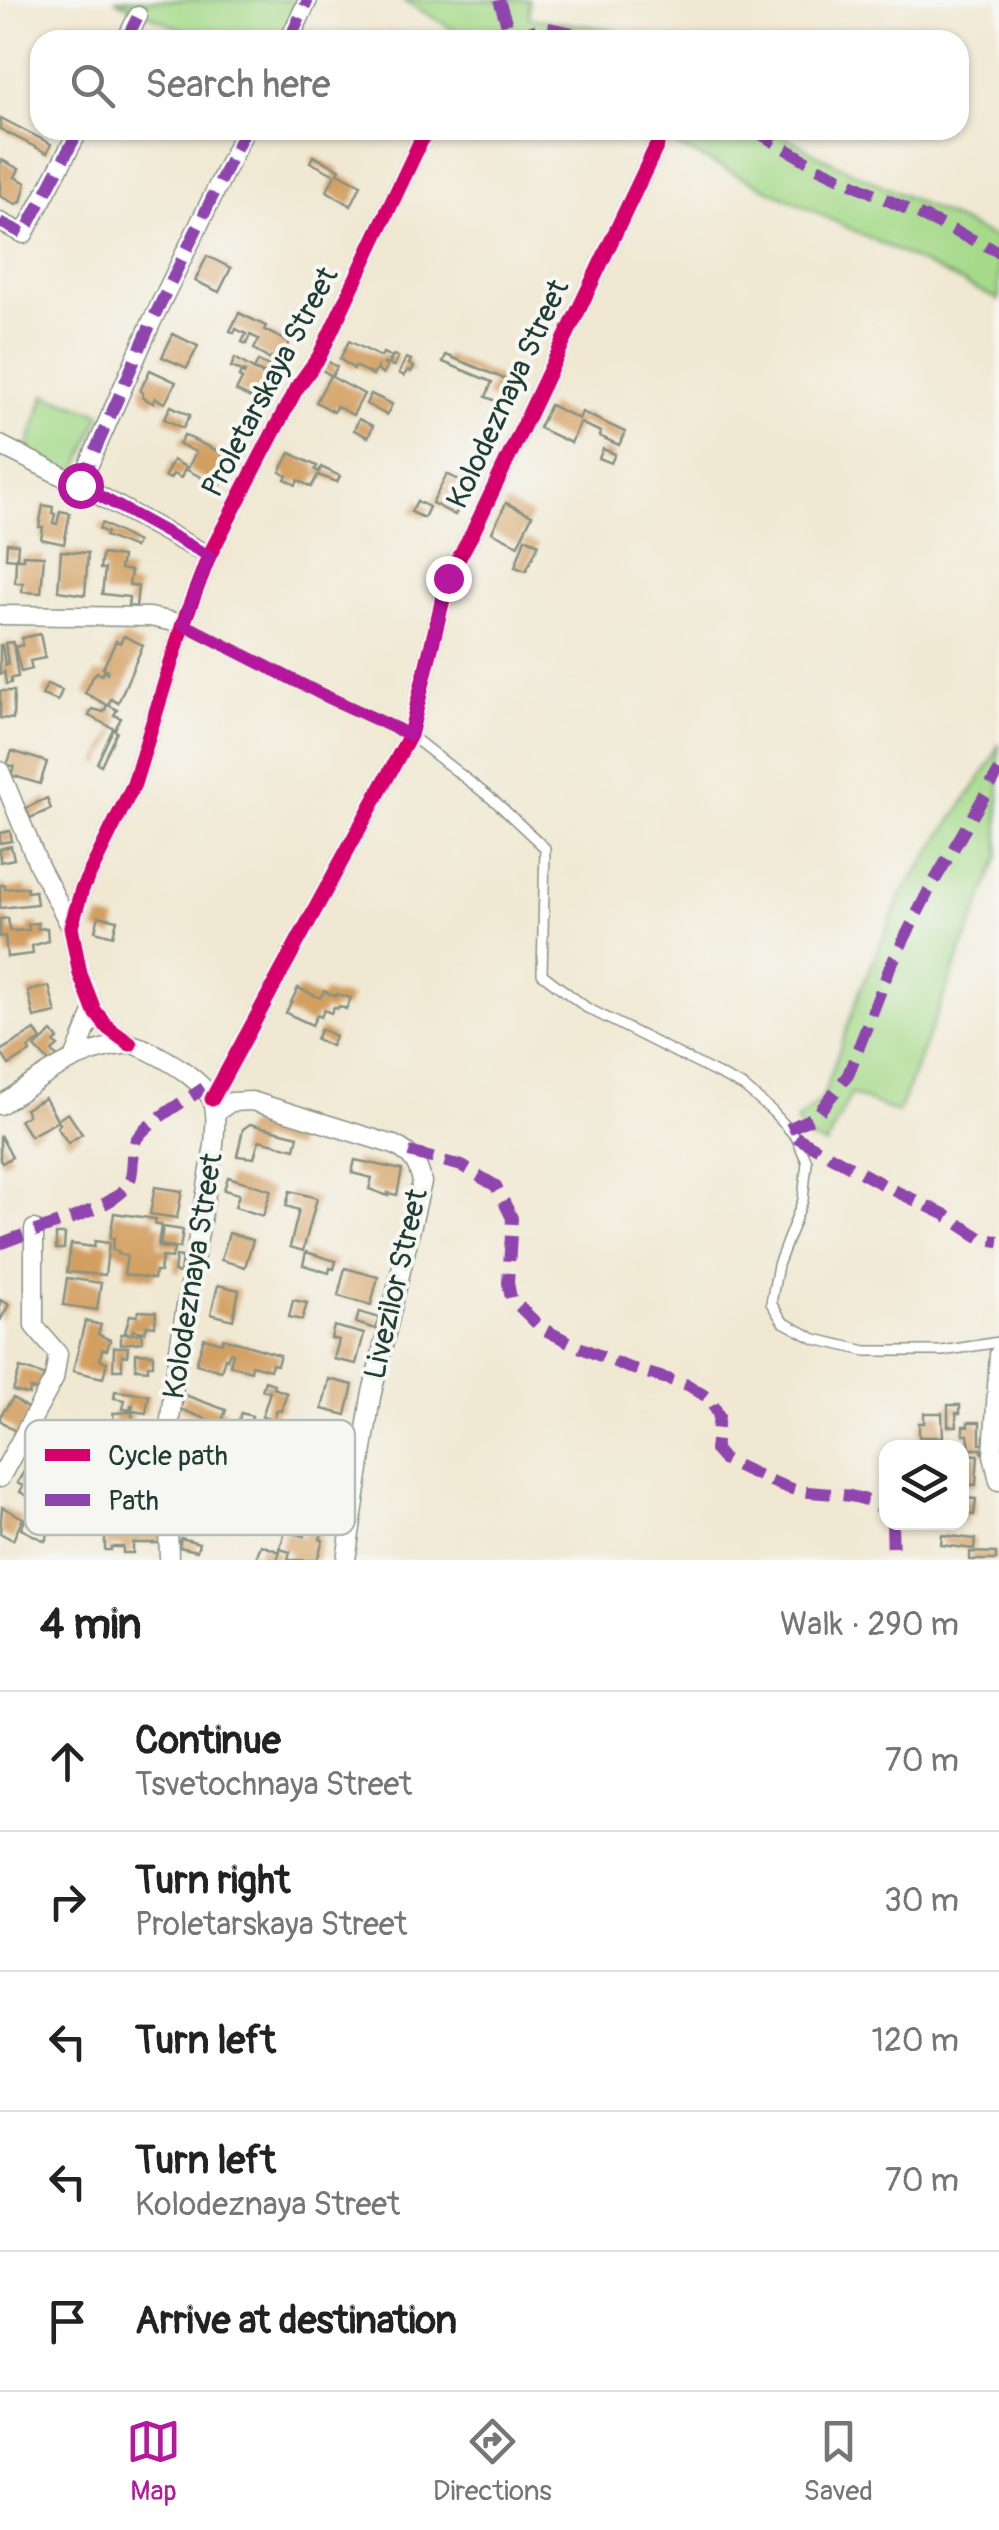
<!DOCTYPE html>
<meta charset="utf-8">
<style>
:root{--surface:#fff;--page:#f2f2f2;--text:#222;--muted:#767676;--line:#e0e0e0;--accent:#b5179e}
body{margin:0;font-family:Pangolin,sans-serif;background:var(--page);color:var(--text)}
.controls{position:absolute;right:30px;bottom:30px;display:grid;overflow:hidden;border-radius:20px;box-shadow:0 2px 8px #0004}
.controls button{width:90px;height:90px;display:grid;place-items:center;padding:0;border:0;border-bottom:2px solid var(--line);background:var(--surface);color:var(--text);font:50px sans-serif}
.stop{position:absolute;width:30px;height:30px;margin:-22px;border:8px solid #b5179e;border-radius:50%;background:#fff}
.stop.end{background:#b5179e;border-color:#fff;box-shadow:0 2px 10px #0008}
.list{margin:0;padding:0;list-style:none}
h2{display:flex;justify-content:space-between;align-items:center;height:130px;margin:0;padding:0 40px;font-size:42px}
h2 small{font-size:32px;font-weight:400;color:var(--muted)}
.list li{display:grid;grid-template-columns:65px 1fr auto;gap:30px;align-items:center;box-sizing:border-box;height:140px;padding:0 40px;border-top:2px solid var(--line)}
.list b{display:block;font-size:38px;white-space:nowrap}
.list p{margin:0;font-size:32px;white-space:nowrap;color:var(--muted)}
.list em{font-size:32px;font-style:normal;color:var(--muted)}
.icon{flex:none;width:55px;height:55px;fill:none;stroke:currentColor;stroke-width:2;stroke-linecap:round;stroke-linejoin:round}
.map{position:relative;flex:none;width:999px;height:1560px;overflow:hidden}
.search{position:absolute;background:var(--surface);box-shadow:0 2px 8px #0004;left:30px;right:30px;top:30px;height:110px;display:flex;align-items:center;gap:25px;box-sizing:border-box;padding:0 35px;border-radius:30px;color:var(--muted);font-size:38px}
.sheet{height:830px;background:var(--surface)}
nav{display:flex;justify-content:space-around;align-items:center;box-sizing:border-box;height:140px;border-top:2px solid var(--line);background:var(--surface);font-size:28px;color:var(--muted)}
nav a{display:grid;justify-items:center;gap:5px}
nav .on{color:var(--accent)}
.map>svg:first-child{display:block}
.green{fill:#a6da8a;stroke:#628c5f;stroke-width:2.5}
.building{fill:#d39f61}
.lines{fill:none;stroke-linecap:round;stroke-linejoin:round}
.service-casing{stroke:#889283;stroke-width:12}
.minor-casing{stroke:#889283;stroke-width:21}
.service{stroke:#fff;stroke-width:9}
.minor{stroke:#fff;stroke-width:18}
.quiet{stroke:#8e44ad;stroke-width:12;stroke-dasharray:25 12;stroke-linecap:butt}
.cycleway-casing{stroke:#f6f6f2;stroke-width:21}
.cycleway{stroke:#d6006c;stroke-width:15}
.route{stroke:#b5179e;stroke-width:12}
.labels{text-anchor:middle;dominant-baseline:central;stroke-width:8;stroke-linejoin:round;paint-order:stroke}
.street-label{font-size:30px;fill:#1f3d34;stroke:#f6f6f2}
.key{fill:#f6f6f2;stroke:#b6beb9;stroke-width:2.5}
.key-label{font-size:28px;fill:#1f3d34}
</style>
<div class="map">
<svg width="999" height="1560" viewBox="0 0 999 1560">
<rect width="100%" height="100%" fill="#f6f6f2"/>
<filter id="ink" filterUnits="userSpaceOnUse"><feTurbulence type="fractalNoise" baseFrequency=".01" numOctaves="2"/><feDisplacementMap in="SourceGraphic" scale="20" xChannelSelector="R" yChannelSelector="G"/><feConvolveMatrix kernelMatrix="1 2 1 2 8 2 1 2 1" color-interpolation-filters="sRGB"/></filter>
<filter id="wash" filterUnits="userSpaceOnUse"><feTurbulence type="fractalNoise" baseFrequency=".0048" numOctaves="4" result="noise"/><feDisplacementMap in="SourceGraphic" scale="40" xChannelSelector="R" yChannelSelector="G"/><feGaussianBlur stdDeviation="2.25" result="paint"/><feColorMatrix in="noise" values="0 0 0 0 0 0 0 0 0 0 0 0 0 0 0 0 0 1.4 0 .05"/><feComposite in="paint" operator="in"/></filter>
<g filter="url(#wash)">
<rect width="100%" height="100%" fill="#f0e8d2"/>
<g class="green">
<polygon points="115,0 300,0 282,40 206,40"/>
<polygon points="403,0 529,0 529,18 611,29 629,40 472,40"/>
<polygon points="644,130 775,130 819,156 999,240 999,300"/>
<polygon points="45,395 101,413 75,476 26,451"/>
<polygon points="999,744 999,856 898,1113 851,1094 826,1145 805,1137 796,1121 822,1099 860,991 902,894 990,764"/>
</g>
<g id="blocks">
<g class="building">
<polygon points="1,118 51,144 47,153 0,129"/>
<polygon points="313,156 340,169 338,173 361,185 351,206 327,191 335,175 310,162"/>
<polygon points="2,160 19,169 15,177 26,183 21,202 16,204 0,196 0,165"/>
<polygon points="207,256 231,268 219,292 195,281"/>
<polygon points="239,313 266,326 264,330 289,342 280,361 271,357 270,360 254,349 259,339 250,335 246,344 242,342 246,334 236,329 234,333 230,331"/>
<polygon points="173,334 198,346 187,368 162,357"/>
<polygon points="349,341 381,357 383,353 392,357 394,355 398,357 394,366 390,365 391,359 387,365 383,363 387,367 383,374 378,371 378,367 373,375 355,366 354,369 340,359"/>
<polygon points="446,355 517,384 509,406 486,397 492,382 443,362"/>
<polygon points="235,358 270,379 259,402 236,391 242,379 239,377 241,372 244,374 245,372 231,367"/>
<polygon points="406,358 411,360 409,364 414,367 411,372 408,370 404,376 399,373"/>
<polygon points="258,361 277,370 273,377 254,369"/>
<polygon points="327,361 337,367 332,376 322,370"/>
<polygon points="150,370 176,382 165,403 155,398 153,403 142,397 143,393 140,391"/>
<polygon points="330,376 364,394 353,415 336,406 334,412 316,402"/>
<polygon points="371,394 392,404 387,415 366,404"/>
<polygon points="550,405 579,419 582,412 625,432 619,445 599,436 601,432 580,423 571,443 539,428"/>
<polygon points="171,406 190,415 183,428 164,419"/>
<polygon points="359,419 373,426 368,437 354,430"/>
<polygon points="184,435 232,458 219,486 187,470 196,452 179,444"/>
<polygon points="603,449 615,454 611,463 599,458"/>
<polygon points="290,453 317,466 315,470 319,472 321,467 340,476 337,482 318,475 311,487 298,480 296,485 285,479 287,476 280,472"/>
<polygon points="173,460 186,467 181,478 173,474 170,479 165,476"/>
<polygon points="447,474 470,486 455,515 432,503"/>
<polygon points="417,501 429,507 424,518 411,512"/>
<polygon points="506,503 532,515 518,545 492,532"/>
<polygon points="43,505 53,507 52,513 55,514 53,523 57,524 60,511 70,513 64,544 41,539 43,527 39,527"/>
<polygon points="102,523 137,542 134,548 105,536 107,533 99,529"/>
<polygon points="525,538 539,544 526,571 515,567"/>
<polygon points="7,543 18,544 17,559 6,558"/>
<polygon points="61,551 88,553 85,595 58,591"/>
<polygon points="102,554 122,557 120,569 131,571 129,585 138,586 136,607 128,606 129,597 102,594 105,569 100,569"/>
<polygon points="23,555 44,556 41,593 22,592 23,583 15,583 16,559 23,559"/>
<polygon points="40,634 45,658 30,661 32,669 21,672 15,647 23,645 22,638"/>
<polygon points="124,636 143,645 118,703 111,699 108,705 117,710 114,715 121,718 115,729 89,716 92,709 104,712 107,705 85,693 94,675 97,672 102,675 104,671 107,673 108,670 103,668 116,641 120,643"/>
<polygon points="13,642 18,677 11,678 11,683 6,684 4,670 4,673 0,674 0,645 2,645 5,665 8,664 5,643"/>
<polygon points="47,684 62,690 58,701 42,695"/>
<polygon points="0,691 14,691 13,719 0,718"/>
<polygon points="113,729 117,732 101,765 97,763"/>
<polygon points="12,751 47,762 40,784 11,775 14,766 7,765"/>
<polygon points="47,798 51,809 30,818 26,808"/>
<polygon points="10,831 12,841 0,843 0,833"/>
<polygon points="11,846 14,859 0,862 0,849"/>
<polygon points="0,885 5,885 5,889 27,887 27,892 35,891 37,904 0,908"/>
<polygon points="99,916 117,920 113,936 95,931"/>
<polygon points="8,918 10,931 29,930 28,924 38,923 38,929 47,928 48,941 32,946 33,954 7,957 5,936 0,937 0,919"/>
<polygon points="49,986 56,1013 34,1018 28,991"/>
<polygon points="298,988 320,998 324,991 336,996 337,994 351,998 346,1009 339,1006 337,1009 334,1007 331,1013 324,1010 321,1017 317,1015 312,1025 286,1013"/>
<polygon points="321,1029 335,1036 331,1046 316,1039"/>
<polygon points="35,1030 41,1040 28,1048 30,1052 9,1065 0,1051"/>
<polygon points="52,1032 58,1039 54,1042 58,1046 52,1051 58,1058 49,1062 35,1047"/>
<polygon points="45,1098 58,1121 30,1136 20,1120 28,1115 25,1109"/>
<polygon points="68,1113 82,1134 68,1143 57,1127 60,1124 57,1120"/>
<polygon points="250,1124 298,1136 295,1149 259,1140 254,1158 237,1156 243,1129"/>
<polygon points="0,1135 12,1157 2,1163 0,1160"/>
<polygon points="355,1160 402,1170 397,1195 388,1193 388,1196 369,1189 372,1178 352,1173"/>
<polygon points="228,1177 271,1190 263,1216 235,1207 239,1194 224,1190"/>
<polygon points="155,1187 182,1191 177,1218 150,1214"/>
<polygon points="290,1191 317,1198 303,1251 290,1247 299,1210 286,1206"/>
<polygon points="114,1213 156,1219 155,1225 161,1225 158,1247 174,1249 172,1258 162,1257 160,1272 155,1272 154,1279 124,1274 127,1256 118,1254 118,1251 112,1250 114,1238 110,1238"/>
<polygon points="163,1227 183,1230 180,1248 160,1245"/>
<polygon points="229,1233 253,1240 245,1267 221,1260"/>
<polygon points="56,1234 65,1234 64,1249 56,1249"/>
<polygon points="95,1241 109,1243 105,1275 67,1272 71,1244 94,1247"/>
<polygon points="306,1252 336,1261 334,1269 330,1268 329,1273 303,1265"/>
<polygon points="176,1256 182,1257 180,1273 174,1272"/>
<polygon points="345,1268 378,1277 371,1305 338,1296"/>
<polygon points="67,1278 101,1283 97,1310 63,1305"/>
<polygon points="218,1285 239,1290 233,1320 211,1314"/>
<polygon points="0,1300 9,1304 0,1321"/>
<polygon points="293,1300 307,1303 302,1320 289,1317"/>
<polygon points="139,1311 156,1312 155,1326 147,1325 145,1332 133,1330 132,1334 142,1333 142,1342 121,1344 121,1334 130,1334 125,1332 130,1315 137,1316"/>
<polygon points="359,1312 380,1318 376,1329 356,1323"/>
<polygon points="85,1321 101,1325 98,1334 110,1340 107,1350 102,1349 100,1360 107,1362 103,1378 73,1371"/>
<polygon points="334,1326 364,1334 356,1364 334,1359 339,1340 331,1338"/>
<polygon points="204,1338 222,1343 223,1338 280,1355 277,1365 272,1364 270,1370 252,1365 251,1371 230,1365 233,1353 230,1352 227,1359 225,1358 221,1371 196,1364"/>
<polygon points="114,1347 128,1347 127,1356 122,1355 122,1370 113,1370"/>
<polygon points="136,1353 153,1354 153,1365 148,1365 148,1370 136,1369"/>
<polygon points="20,1368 44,1375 39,1391 30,1389 29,1395 13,1391"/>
<polygon points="329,1379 353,1385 346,1415 322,1409"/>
<polygon points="265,1381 274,1384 273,1388 287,1393 281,1411 277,1410 274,1420 262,1417 270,1392 262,1390"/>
<polygon points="115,1391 149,1395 146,1413 132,1411 133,1405 131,1405 130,1410 123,1409 125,1400 114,1398"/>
<polygon points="185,1395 226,1410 219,1430 209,1426 211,1421 180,1409"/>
<polygon points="13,1398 31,1411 19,1438 13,1434 15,1431 0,1420 0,1416"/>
<polygon points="948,1405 960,1405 960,1413 956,1413 957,1426 948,1426"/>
<polygon points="132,1412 133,1423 114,1424 113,1413"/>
<polygon points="241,1413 252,1416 249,1427 238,1423"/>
<polygon points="924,1413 942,1413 943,1437 919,1437 919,1423 924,1423"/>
<polygon points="968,1422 980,1422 980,1444 984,1444 984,1436 987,1437 987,1453 982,1453 982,1449 970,1449 968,1435 963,1435 963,1426 968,1426"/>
<polygon points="962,1454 978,1455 976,1485 962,1484"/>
<polygon points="29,1463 54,1475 50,1482 43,1478 31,1498 20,1492 23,1486 17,1483"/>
<polygon points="962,1498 976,1499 974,1515 966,1514 965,1523 962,1523"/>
<polygon points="2,1507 23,1518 13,1540 0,1533"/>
<polygon points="26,1518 50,1530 45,1541 21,1529"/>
<polygon points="149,1524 163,1524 163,1543 133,1543 133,1553 123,1553 123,1547 111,1547 111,1550 105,1550 105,1531 149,1529"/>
<polygon points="306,1527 323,1531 320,1539 323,1540 317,1560 288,1560 290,1552 280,1549 285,1531 304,1536"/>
<polygon points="942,1535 975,1539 974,1549 941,1545"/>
<polygon points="181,1538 199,1543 197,1551 179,1547"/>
<polygon points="261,1545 280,1552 277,1560 256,1558"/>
<polygon points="970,1552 996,1553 996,1560 970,1560"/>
</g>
</g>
</g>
<g filter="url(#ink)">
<use href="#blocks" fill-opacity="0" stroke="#889283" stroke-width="2.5"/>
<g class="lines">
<g class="service-casing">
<polyline id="service" points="184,624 319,693 410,735 497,803 545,848 542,974 587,1008 744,1087 772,1111 796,1137 807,1162 803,1200 778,1265 771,1303 783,1322 815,1339 866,1351 942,1351 999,1342"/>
</g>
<g class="minor-casing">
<g id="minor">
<polyline points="126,40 138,16"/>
<polyline points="289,40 308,0"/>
<polyline points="0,222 24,234 79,130"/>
<polyline points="0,445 80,485 209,556"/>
<polyline points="80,485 152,321 245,130"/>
<polyline points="0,615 150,617 183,624"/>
<polyline points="0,771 39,866 71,927"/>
<polyline points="130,1044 108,1028 94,1010 80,974 71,927 82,889 134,784 183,624 209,556 296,389 319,357 426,130"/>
<polyline points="74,1059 94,1010"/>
<polyline points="212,1099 410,735 448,578 473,532 657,145"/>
<path d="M0 1105C39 1080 68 1055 115 1046 117 1046 129 1044 130 1044 144 1046 174 1064 185 1072 218 1098 217 1104 214 1145 200 1236 179 1328 170 1420 165 1467 168 1514 169 1560"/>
<path d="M216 1112 231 1102 252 1101 394 1145C412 1154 418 1162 422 1182L371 1397 346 1560"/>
<polyline points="999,1354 993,1455 999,1481"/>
<polyline points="0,1478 54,1379 58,1354 34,1326 34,1229"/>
</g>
</g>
<use href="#service" class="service"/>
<use href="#minor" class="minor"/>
<g class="quiet">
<polyline points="499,0 512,40"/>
<polyline points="513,38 543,27 609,40"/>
<polyline points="126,40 138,16"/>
<polyline points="289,40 308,0"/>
<polyline points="754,130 817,167 999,252"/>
<polyline points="0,222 24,234 79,130"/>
<polyline points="80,485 152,321 245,130"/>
<polyline points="788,1129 816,1116 848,1075 890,967 928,892 999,771"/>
<polyline points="796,1137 889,1188 944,1214 982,1239 999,1241"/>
<path d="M409 1152 462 1166 496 1186 512 1218 508 1283 511 1298 541 1328 579 1347 627 1367 688 1385 710 1399 719 1416 715 1450 723 1459C745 1469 766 1480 789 1488 818 1498 864 1487 886 1514"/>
<path d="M0 1244C31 1230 109 1212 127 1186 136 1173 130 1154 136 1140 144 1124 188 1099 204 1088"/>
<polyline points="892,1522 893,1560"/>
</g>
<g class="cycleway-casing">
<g id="cycleway">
<polyline points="130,1044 108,1028 94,1010 80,974 71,927 82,889 134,784 183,624 209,556 296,389 319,357 426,130"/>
<polyline points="212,1099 410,735 448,578 473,532 657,145"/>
</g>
</g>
<use href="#cycleway" class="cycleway"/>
</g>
</g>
<g class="lines" filter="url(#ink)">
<polyline class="route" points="80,485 209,556 183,624 319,693 410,735 448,578"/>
</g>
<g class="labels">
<g class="street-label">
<text transform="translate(270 382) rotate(-62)">Proletarskaya Street</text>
<text transform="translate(508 394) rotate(-65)">Kolodeznaya Street</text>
<text transform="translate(193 1276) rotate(-81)">Kolodeznaya Street</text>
<text transform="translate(396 1284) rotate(-77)">Livezilor Street</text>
</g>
</g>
<rect x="25" y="1420" width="330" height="115" rx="15" class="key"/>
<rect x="45" y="1449" width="45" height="12" fill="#d6006c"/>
<rect x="45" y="1494" width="45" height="12" fill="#8e44ad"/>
<g class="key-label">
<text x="108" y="1465">Cycle path</text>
<text x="108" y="1510">Path</text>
</g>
</svg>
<div class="controls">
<button><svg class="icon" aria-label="layers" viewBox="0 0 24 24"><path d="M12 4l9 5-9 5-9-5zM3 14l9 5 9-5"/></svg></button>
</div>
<div class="stop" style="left:80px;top:485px"></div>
<div class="stop end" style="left:448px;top:578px"></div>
<div class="search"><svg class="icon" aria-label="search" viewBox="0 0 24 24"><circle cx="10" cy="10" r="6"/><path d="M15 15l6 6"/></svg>Search here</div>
</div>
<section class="sheet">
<h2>4 min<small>Walk · 290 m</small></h2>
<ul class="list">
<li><svg class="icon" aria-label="ahead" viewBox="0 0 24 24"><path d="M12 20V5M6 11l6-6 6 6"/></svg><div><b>Continue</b><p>Tsvetochnaya Street</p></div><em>70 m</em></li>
<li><svg class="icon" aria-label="right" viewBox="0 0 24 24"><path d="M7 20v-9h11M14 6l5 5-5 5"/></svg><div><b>Turn right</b><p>Proletarskaya Street</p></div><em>30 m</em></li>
<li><svg class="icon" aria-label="left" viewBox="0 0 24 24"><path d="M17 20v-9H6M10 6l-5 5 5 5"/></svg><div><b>Turn left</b></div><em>120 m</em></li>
<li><svg class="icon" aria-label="left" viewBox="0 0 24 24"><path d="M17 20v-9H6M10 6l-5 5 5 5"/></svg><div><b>Turn left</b><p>Kolodeznaya Street</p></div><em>70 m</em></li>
<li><svg class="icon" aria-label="arrive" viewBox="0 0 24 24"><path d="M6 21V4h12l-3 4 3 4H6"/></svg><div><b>Arrive at destination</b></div></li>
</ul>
</section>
<nav>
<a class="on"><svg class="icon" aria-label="map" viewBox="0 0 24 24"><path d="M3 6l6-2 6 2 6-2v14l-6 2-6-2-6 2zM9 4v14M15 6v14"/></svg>Map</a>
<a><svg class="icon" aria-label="directions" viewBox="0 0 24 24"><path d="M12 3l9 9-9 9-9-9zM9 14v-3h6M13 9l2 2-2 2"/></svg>Directions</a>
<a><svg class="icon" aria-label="saved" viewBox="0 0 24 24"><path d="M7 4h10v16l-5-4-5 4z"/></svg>Saved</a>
</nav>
